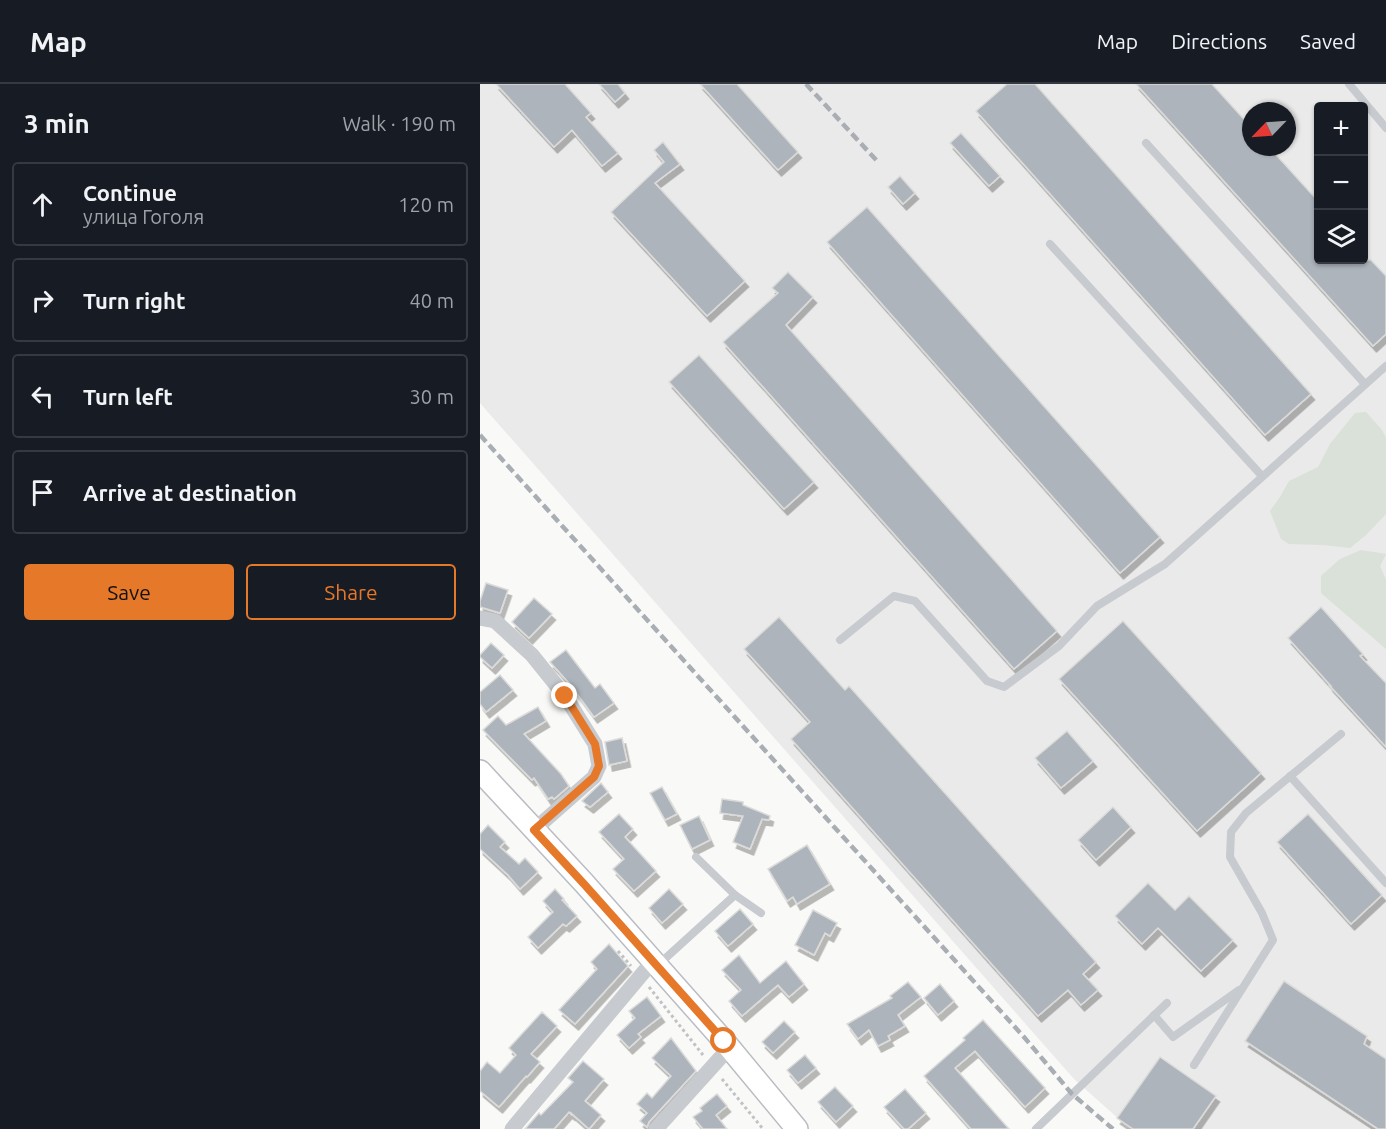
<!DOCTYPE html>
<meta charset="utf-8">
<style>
:root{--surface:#171b24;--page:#242831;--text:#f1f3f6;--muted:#9ea1a6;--line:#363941;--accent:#e6782a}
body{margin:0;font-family:Ubuntu,sans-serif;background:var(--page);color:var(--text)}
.controls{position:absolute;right:18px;top:18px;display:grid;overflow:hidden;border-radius:6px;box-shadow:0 2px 4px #0004}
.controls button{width:54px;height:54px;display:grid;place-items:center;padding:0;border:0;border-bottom:2px solid var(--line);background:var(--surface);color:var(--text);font:30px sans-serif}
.compass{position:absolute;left:762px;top:18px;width:54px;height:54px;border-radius:50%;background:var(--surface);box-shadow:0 2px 4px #0004;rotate:245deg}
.stop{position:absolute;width:18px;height:18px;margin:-14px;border:4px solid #e6782a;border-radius:50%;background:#fff}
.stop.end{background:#e6782a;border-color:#fff;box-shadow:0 2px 6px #0008}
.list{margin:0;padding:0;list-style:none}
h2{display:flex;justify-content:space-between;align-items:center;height:78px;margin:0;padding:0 24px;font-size:26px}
h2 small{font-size:20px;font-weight:400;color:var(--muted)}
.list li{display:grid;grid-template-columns:39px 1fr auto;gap:18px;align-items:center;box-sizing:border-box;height:84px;margin:0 12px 12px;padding:0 12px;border:2px solid var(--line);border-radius:6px}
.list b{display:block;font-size:22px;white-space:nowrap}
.list p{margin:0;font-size:20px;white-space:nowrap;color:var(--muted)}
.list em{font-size:20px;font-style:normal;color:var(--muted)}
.actions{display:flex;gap:12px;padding:18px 24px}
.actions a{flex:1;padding:14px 0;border:2px solid var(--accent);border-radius:6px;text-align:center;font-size:21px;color:var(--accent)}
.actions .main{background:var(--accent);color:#111}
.icon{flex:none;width:33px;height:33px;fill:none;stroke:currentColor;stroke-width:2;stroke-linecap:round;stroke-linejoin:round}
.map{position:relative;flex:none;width:906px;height:1045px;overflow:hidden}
header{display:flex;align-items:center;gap:36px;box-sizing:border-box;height:84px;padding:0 30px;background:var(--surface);border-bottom:2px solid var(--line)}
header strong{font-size:28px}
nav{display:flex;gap:33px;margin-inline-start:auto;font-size:21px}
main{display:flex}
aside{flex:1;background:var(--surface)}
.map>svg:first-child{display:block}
.built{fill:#eaeaea;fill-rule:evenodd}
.green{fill:#d9e1d8}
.building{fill:#aeb4bc;stroke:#dbdbd9;stroke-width:1.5;filter:url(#shadow)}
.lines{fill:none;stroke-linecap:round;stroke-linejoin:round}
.secondary-casing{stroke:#b9bdc3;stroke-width:24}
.path{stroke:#c1c2c5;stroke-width:3;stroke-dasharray:3 3;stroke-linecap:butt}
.service{stroke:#c7cace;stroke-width:8}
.minor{stroke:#c7cace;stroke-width:15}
.secondary{stroke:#fff;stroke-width:21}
.rail{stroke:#a9adb4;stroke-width:4.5;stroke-dasharray:9 4.5;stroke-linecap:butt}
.route{stroke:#e6782a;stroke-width:8}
</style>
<header>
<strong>Map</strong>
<nav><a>Map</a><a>Directions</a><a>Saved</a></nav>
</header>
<main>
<aside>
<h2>3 min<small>Walk · 190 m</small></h2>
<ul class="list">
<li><svg class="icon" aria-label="ahead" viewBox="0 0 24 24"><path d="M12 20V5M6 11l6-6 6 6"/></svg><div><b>Continue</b><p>улица Гоголя</p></div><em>120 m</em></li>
<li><svg class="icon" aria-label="right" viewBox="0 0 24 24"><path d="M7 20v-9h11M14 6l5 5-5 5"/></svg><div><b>Turn right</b></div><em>40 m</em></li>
<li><svg class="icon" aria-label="left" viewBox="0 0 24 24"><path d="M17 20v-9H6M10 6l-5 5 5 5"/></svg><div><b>Turn left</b></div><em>30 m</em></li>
<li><svg class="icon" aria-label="arrive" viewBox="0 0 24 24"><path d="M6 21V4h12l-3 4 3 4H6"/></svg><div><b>Arrive at destination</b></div></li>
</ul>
<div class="actions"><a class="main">Save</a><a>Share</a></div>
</aside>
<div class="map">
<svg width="906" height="1045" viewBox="0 0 906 1045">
<defs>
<filter id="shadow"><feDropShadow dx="3.5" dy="6" stdDeviation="0" flood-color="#0004"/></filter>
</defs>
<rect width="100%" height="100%" fill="#f9f9f7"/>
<path class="built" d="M0 0H905L906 1V1045H650L594 995 0 319ZM838 22H884V176H838ZM771 27H807V63H771Z"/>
<g class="green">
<polygon points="886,328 902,346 906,354 906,430 886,451 870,464 843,461 809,460 801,455 790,427 800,413 809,397 838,383 850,360 875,329"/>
<polygon points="881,466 906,470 900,482 906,496 906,565 841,509 841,492 860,475"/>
</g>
<g class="building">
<polygon points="16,0 85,0 111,29 106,33 138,69 122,82 92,46 74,63"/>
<polygon points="119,0 138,0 145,9 135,18"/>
<polygon points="220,0 257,0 318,68 298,86"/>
<polygon points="527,0 555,0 831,310 785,351 496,27"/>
<polygon points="656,0 732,0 771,43 771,63 789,63 838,117 838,176 891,176 906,192 906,250 893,262"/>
<polygon points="481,49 520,92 509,102 470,59"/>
<polygon points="183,58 200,80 175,99 265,197 227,232 131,128 184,78 174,66"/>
<polygon points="420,92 435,109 423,120 408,103"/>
<polygon points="387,123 680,453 640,489 347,158"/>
<polygon points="308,188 333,213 306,241 577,547 534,585 243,258 298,209 292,204"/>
<polygon points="219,271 334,398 304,425 189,298"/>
<polygon points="6,499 28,506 20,529 0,523 0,517"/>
<polygon points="54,514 72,530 49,554 32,538"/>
<polygon points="841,523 883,570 880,572 906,599 906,663 850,602 851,602 808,554"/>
<polygon points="299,533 365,606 369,602 616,878 603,890 618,906 601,921 588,906 558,932 311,655 330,638 264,565"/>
<polygon points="643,537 781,689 717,747 579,595"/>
<polygon points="11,559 24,571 12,584 0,573 0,571"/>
<polygon points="86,566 115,604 120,600 134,619 114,633 89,599 70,578"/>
<polygon points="20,591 33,606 6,628 0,620 0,608"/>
<polygon points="58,623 66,637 44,650 81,690 89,702 74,715 72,713 68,715 54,694 52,696 3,646 18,632 26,641"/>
<polygon points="587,647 613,677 581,704 555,674"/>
<polygon points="142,654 147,677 129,681 125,658"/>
<polygon points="121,699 128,708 110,723 102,717"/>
<polygon points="182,703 197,730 185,736 170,709"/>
<polygon points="242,715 263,718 263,721 290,732 289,736 282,735 270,765 253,758 263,732 240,729"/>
<polygon points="633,723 651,743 616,776 598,756"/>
<polygon points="139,730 153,745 145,753 176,787 154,807 133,785 144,775 119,748"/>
<polygon points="828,730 902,811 871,840 797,758"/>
<polygon points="219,732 230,756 212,765 200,741"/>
<polygon points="8,741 25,758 20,763 39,780 45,774 58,788 40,805 28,791 0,765 0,750"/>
<polygon points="327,761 350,800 317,820 313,813 307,817 288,785"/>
<polygon points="668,799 695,826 709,812 753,856 721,887 678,844 662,860 635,832"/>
<polygon points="75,805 84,815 82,816 97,832 86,842 83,840 58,864 48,853 73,828 63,817"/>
<polygon points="189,805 203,820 182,839 169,824"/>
<polygon points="260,825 273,840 248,862 235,847"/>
<polygon points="333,826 357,839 350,852 345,849 334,871 315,861"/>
<polygon points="129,860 148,882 95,940 79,926 117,885 111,878"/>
<polygon points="259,871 280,899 306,877 324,900 309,913 298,901 262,932 249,917 261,906 242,886"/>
<polygon points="804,897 887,952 884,960 906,975 906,1045 898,1045 765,957"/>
<polygon points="428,898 441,913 418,931 425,942 408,952 410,956 398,962 389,946 378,955 367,940 412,914 410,912"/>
<polygon points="460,900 474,917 458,931 444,914"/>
<polygon points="167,913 181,932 158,950 161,953 149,964 137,951 155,934 149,927"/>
<polygon points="62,928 77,942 51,970 60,978 47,993 46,992 19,1023 0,1007 0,987 7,978 20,989 36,971 29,964"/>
<polygon points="503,936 565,1004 545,1023 495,967 475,984 529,1045 491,1045 444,992 485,956 483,954"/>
<polygon points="304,937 315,948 293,969 282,958"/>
<polygon points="191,954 216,987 169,1038 167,1043 160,1037 167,1029 157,1020 167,1009 172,1014 191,992 172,974"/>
<polygon points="325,971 336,984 318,999 307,986"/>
<polygon points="680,973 736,1012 713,1045 653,1045 637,1034"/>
<polygon points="103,977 124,995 105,1017 121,1031 109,1045 91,1029 91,1030 89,1028 74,1045 45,1045 59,1029 61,1031 93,998 88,994"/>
<polygon points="355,1003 373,1022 356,1038 338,1018"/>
<polygon points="425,1005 446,1029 428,1045 424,1045 404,1023"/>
<polygon points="237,1010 247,1022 236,1031 247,1045 223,1045 213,1033 222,1027 220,1024"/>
</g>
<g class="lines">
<g class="secondary-casing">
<polyline id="secondary" points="0,687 104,799 244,957 317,1045"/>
</g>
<g class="path">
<polyline points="138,867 151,882"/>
<polyline points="169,903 223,971"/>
<polyline points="242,995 283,1045"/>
</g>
<g class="service">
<polyline points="869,0 906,44"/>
<polyline points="666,59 885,300"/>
<polyline points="570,160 782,392"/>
<polyline points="360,556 414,512 435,517 507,597 524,603 579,562 617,522 685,480 906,282"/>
<polyline points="810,692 906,799"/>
<polyline points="216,773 255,811 281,829"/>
<polyline points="178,881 255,811"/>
<polyline points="674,931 693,953 759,906"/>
<polyline points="714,981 793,856 782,829 750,773 751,748 766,729 861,650"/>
<polyline points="556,1045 687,919"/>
</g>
<g class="minor">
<polyline points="0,534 15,537 52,571 85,612 115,660 119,682 114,693 54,746"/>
<polyline points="32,1045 173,877"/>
<polyline points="176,1045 250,963"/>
</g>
<use href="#secondary" class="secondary"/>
<g class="rail">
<polyline points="326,0 398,78"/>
<polyline points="0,351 544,953 592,1010 633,1045"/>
</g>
</g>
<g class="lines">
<polyline class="route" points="85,612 115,660 119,682 114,693 54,746 104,800 244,957"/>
</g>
</svg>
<div class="controls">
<button>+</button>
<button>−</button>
<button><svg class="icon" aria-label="layers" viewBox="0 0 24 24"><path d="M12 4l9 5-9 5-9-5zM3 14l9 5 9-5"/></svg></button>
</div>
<svg class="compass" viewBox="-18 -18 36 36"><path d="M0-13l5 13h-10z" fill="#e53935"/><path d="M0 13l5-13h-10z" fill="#9ea1a6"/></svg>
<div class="stop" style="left:244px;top:957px"></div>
<div class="stop end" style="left:85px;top:612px"></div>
</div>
</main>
